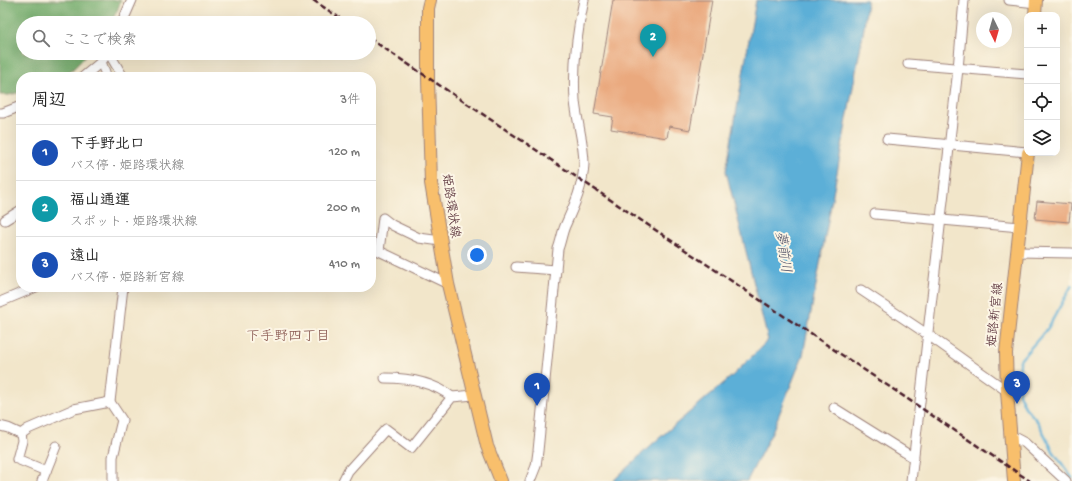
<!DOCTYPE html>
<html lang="ja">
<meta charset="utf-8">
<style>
:root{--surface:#fff;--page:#f2f2f2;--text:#222;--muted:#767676;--line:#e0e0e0;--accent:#b5179e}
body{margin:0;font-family:"Gochi Hand","Klee One",sans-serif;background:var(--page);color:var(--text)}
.controls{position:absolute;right:12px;top:12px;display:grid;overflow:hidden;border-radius:8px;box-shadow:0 4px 16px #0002}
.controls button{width:36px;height:36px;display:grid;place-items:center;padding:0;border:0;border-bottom:1px solid var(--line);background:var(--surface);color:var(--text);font:20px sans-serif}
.compass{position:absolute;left:976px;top:12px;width:36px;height:36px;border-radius:50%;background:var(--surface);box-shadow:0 4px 16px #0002;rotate:175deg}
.you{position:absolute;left:477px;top:255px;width:14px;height:14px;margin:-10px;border:3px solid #fff;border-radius:50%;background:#1a73e8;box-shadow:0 0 0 6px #1a73e833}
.badge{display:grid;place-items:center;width:26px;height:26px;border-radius:50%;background:var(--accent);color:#fff;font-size:13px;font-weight:700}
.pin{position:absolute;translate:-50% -33px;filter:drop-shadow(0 1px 2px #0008)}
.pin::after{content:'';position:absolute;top:21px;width:14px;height:12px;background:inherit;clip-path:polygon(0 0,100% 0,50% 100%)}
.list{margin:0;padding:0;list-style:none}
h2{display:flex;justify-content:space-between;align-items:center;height:52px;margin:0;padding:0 16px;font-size:17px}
h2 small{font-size:13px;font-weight:400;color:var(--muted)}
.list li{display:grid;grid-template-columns:26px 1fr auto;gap:12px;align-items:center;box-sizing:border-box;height:56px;padding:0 16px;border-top:1px solid var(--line)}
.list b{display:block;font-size:15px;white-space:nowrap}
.list p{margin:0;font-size:13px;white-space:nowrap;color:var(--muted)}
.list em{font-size:13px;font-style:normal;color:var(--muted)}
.icon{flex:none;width:22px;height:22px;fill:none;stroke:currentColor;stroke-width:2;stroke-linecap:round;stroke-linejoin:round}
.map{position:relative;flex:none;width:1072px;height:481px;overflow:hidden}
.search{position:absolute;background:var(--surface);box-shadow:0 4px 16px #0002;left:16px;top:16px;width:360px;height:44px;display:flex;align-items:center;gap:10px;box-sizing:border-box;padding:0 14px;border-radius:22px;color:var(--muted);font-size:15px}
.panel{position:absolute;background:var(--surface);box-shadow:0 4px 16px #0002;left:16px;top:72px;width:360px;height:220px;border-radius:16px}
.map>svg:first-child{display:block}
.forest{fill:#73ac6c;stroke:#5e664c}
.water{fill:#5bafd7;stroke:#526781}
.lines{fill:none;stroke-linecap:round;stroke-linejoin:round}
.stream{stroke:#5bafd7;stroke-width:2.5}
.building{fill:#eaa97e}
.minor-casing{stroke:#9e827a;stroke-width:11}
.major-casing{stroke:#9e827a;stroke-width:14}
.minor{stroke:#fff;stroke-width:9}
.major{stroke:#f8bf6c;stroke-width:12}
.rail{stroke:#4a1f2b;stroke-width:2.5;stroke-dasharray:6 3;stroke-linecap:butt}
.labels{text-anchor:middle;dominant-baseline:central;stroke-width:4;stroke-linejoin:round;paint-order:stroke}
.street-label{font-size:13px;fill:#4a1f2b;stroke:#fcf5e5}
.water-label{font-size:14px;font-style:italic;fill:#505167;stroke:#fcf5e5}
.neighbourhood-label{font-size:14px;fill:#824f48;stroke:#fcf5e5}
</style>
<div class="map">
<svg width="1072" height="481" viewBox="0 0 1072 481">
<rect width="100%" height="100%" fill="#fcf5e5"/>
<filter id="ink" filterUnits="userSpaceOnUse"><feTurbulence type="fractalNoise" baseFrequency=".025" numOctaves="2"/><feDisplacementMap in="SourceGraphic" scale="8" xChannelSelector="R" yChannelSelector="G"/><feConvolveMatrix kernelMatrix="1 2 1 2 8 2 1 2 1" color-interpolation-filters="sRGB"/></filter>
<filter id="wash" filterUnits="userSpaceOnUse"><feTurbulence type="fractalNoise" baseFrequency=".012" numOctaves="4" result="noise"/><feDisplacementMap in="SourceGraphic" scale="16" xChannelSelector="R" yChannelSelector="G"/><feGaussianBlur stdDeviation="0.9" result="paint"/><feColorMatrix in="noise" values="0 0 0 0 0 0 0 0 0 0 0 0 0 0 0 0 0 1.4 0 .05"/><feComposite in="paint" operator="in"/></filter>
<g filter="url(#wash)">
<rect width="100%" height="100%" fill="#f2e6ca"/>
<polygon class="forest" points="0,0 121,0 117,11 110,23 23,23 23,53 89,53 73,69 60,77 21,77 21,92 9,95 0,95"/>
<polygon class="water" points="756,0 867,0 864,28 803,355 772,432 747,481 613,481 650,446 732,376 768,340 726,171"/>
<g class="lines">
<polyline class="stream" points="1072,285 1048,328 1020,360 1019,394 1025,407 1038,422 1053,451 1072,478"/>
</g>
<g id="blocks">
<g class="building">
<polygon points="613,0 712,0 690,130 669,126 667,138 611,129 613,117 594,114"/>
<polygon points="1037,201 1071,204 1069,222 1035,219"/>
</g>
</g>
</g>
<g filter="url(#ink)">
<use href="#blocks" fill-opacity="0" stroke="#9e827a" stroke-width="1"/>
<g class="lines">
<g class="minor-casing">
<g id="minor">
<polyline points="1009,0 1036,3"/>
<polyline points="122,23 132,0"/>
<polyline points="109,53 123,77"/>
<polyline points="101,62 105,72 106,77"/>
<polyline points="908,64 1027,74"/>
<polyline points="83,77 101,62 108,53"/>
<polyline points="0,113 3,113 21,106"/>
<polyline points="887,139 1027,152"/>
<polyline points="875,214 1020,227"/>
<polyline points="5,220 21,210"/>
<polyline points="441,241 419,238 392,225 383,218 379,251 448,284"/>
<polyline points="1018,252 1072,253"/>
<polyline points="516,267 556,270"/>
<polyline points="861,290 927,334 1007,391"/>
<polyline points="0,302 36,287"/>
<path d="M385 378C408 378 433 382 452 397"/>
<polyline points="834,408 914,458"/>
<polyline points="0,426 8,428 21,434 22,441 17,459 46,471"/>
<polyline points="21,434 28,429 74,409 110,402"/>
<polyline points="1010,435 1025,443 1066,481"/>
<polyline points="42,481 56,446"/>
<polyline points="113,481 113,457 122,420 110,402 123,287"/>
<polyline points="343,481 348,471 386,429 411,448 452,397 474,395"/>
<path d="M530 481 536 466 538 451 558 249C561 241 562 233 565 226 574 206 583 187 584 164 584 143 577 122 575 101 573 68 577 31 584 0"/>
<polyline points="911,481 958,69 964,0"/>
</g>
</g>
<g class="major-casing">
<g id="major">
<polyline points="430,0 428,8 428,79 431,183 448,284 487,446 501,481"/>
<polyline points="1035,15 1036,0"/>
<polyline points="1014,481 1007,391 1006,353 1028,153"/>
</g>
</g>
<use href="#minor" class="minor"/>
<use href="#major" class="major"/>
<g class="rail">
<polyline points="313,0 347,23"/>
<polyline points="369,38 1030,481"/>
</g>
</g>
</g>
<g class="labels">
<g class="street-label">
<text transform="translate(450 206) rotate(82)">姫路環状線</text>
<text transform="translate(996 315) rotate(-84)">姫路新宮線</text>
</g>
<g class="water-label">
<text transform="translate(782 252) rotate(82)">夢前川</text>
</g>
<g class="neighbourhood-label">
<text x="288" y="337">下手野四丁目</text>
</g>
</g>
</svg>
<div class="controls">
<button>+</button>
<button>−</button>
<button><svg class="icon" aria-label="locate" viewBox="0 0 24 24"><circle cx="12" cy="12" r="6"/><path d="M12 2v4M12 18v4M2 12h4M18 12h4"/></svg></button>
<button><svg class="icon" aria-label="layers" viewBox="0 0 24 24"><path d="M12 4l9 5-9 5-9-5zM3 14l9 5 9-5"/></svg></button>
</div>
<svg class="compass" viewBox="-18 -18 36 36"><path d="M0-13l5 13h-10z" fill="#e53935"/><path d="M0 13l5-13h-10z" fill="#767676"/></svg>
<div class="you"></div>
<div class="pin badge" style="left:537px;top:406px;background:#1a4fb4">1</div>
<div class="pin badge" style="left:653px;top:57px;background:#0f9aa8">2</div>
<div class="pin badge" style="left:1017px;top:404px;background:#1a4fb4">3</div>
<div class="search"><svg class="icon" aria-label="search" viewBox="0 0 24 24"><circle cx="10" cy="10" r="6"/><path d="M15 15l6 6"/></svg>ここで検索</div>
<section class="panel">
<h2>周辺<small>3件</small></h2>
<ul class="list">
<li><span class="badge" style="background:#1a4fb4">1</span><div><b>下手野北口</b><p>バス停 · 姫路環状線</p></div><em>120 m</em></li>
<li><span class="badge" style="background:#0f9aa8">2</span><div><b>福山通運</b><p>スポット · 姫路環状線</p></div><em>200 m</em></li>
<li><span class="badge" style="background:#1a4fb4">3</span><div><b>遠山</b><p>バス停 · 姫路新宮線</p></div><em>410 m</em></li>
</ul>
</section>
</div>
